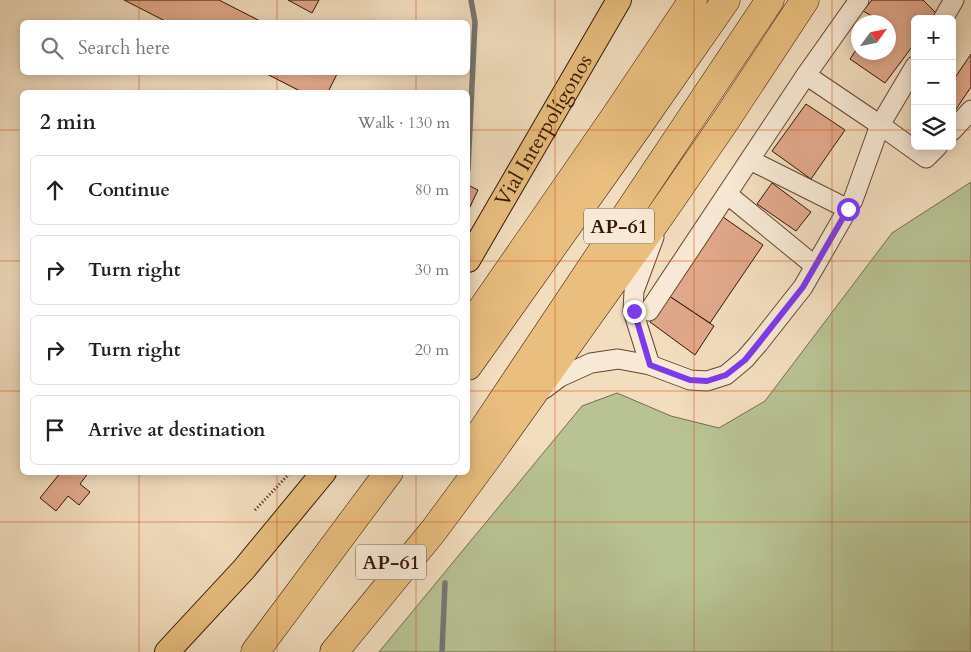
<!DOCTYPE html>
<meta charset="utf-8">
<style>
:root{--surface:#fff;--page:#f2f2f2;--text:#202124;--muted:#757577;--line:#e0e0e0}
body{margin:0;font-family:Cardo,serif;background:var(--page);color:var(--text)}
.controls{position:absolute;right:15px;top:15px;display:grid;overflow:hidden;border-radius:8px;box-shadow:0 2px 12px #0003}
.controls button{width:45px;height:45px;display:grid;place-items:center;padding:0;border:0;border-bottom:1px solid var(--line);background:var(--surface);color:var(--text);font:25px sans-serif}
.compass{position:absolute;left:851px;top:15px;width:45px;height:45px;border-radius:50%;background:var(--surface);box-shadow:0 2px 12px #0003;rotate:57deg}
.stop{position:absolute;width:15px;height:15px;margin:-11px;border:4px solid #7c3aed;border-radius:50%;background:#fff}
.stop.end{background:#7c3aed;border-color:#fff;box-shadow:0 1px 5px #0008}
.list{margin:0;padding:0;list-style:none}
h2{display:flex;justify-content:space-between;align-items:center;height:65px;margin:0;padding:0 20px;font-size:21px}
h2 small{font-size:16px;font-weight:400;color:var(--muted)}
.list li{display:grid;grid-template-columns:32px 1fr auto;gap:15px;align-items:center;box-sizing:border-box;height:70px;margin:0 10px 10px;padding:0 10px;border:1px solid var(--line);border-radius:8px}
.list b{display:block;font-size:19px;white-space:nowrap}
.list em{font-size:16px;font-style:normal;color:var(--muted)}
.icon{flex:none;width:28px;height:28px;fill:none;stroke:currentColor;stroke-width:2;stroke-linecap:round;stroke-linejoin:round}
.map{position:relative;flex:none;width:971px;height:652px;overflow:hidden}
.search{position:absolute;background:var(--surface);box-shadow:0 2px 12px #0003;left:20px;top:20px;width:450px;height:55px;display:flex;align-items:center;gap:12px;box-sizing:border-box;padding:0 18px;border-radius:8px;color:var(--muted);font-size:19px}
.panel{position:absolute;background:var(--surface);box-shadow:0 2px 12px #0003;left:20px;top:90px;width:450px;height:385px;border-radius:8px}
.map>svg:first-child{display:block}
.green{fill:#b8c293;stroke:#766c4c}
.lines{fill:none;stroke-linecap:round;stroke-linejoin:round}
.stream{stroke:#767773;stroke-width:5.5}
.building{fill:#e1a88b;stroke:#331504}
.minor-casing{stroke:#634732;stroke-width:21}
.major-casing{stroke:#331504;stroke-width:26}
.highway-casing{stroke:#331504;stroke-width:29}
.path{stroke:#331504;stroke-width:3;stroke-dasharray:1 2.5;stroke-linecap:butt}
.minor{stroke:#f7e9d5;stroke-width:19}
.major{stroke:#e9be7f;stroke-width:24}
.highway{stroke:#e9be7f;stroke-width:28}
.route{stroke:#7c3aed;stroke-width:6}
.grid{fill:none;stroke:#d6520b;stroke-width:1;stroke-opacity:0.55}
.labels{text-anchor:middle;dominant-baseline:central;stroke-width:4;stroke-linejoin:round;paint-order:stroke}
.shield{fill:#f7e9d5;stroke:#6e5543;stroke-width:1}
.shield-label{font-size:20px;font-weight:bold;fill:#331504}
.street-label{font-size:21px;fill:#331504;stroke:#f7e9d5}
</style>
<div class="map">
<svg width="971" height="652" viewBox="0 0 971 652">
<rect width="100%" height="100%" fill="#f2ddbe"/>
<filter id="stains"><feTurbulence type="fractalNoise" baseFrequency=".004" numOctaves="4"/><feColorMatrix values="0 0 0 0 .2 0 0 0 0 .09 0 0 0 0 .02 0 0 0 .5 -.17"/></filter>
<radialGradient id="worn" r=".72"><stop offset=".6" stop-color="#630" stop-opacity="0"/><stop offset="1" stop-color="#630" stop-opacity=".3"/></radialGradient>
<polygon class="green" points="971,182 971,652 379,652 582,406 617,393 671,416 719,428 765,401 892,233"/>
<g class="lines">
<g class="stream">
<polyline points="468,169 475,22 471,0"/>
<polyline points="442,652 445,583"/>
</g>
</g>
<g class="building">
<polygon points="124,0 219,0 262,22 167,22"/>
<polygon points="288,0 319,0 312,13"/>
<polygon points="872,0 923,0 937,14 933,19 915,19 915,43 885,83 850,59 858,47 858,52 888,52 888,22 875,22 877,19 863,11"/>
<polygon points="971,54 971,87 952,115 952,82"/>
<polygon points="263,72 338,72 328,92 302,92"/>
<polygon points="806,104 845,130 811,179 772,151"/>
<polygon points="772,183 811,212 796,231 757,204"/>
<polygon points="468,185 478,190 468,211"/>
<polygon points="723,217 763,245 710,323 669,296"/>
<polygon points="669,296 714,326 695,355 650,322"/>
<polygon points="61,472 89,472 80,484 90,492 79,505 68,496 56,511 40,498"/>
</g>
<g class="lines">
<g class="minor-casing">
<g id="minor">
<polyline points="943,19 954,0"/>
<polyline points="806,75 859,0"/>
<polyline points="952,131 971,110"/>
<polyline points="750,160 848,209"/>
<polyline points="727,194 815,266"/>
<polyline points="649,311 806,75 880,125 915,66"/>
<polyline points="650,365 633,311 634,291 654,237"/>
<polyline points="544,389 560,377 591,363 618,359 650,365 690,380 707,381 726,375 745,359 758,344 803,287 853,200 880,125 926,158 938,146"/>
</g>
</g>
<g class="major-casing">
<g id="major">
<path id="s1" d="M468 260 619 0"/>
<polyline points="167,652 244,569 324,472"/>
</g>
</g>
<g class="highway-casing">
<g id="highway">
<polyline points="468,329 616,115 693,0"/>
<polyline points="468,366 637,128 726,0"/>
<polyline points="468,452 770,0"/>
<polyline points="255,652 389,472"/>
<polyline points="334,652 434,530 488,457 662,213 724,123 805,0"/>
</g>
</g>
<polyline class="path" points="255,510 291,472"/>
<use href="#minor" class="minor"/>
<use href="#major" class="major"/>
<use href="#highway" class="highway"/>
</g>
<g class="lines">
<polyline class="route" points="634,311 650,365 690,380 707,381 726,375 745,360 758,344 803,287 848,209"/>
</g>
<path class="grid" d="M139 0V22M277 0V22M416 0V22M555 0V652M694 0V652M832 0V652M139 72V92M277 72V92M416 72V92M0 130H22M468 130H915M952 130H971M0 261H22M468 261H971M0 391H22M468 391H971M139 472V652M277 472V652M416 472V652M0 522H971"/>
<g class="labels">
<g class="shield">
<rect x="584" y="208.5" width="70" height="35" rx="4"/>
<rect x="356" y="544.5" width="70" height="35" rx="4"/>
</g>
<g class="shield-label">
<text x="619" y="226">AP-61</text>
<text x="391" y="562">AP-61</text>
</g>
<g class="street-label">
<text stroke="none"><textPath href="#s1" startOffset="150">Vial Interpolígonos</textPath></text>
</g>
</g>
<rect width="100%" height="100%" filter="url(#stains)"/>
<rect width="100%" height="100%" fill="url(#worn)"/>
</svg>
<div class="controls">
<button>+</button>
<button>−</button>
<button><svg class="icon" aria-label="layers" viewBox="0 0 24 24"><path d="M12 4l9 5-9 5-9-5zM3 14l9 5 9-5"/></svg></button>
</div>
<svg class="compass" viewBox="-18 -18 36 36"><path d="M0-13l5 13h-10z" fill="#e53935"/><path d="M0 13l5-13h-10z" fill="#757577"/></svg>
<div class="stop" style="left:848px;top:209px"></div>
<div class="stop end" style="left:634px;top:311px"></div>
<div class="search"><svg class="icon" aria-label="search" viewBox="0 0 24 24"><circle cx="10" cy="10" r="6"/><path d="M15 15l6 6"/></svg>Search here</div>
<section class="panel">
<h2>2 min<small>Walk · 130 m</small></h2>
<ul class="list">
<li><svg class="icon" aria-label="ahead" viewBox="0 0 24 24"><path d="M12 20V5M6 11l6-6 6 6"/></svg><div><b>Continue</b></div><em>80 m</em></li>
<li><svg class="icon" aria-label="right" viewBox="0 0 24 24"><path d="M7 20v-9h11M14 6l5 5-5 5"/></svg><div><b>Turn right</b></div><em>30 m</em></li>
<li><svg class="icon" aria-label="right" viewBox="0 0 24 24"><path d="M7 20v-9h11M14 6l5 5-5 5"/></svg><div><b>Turn right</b></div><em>20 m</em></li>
<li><svg class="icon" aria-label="arrive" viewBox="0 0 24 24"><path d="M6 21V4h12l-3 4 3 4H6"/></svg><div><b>Arrive at destination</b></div></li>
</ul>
</section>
</div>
